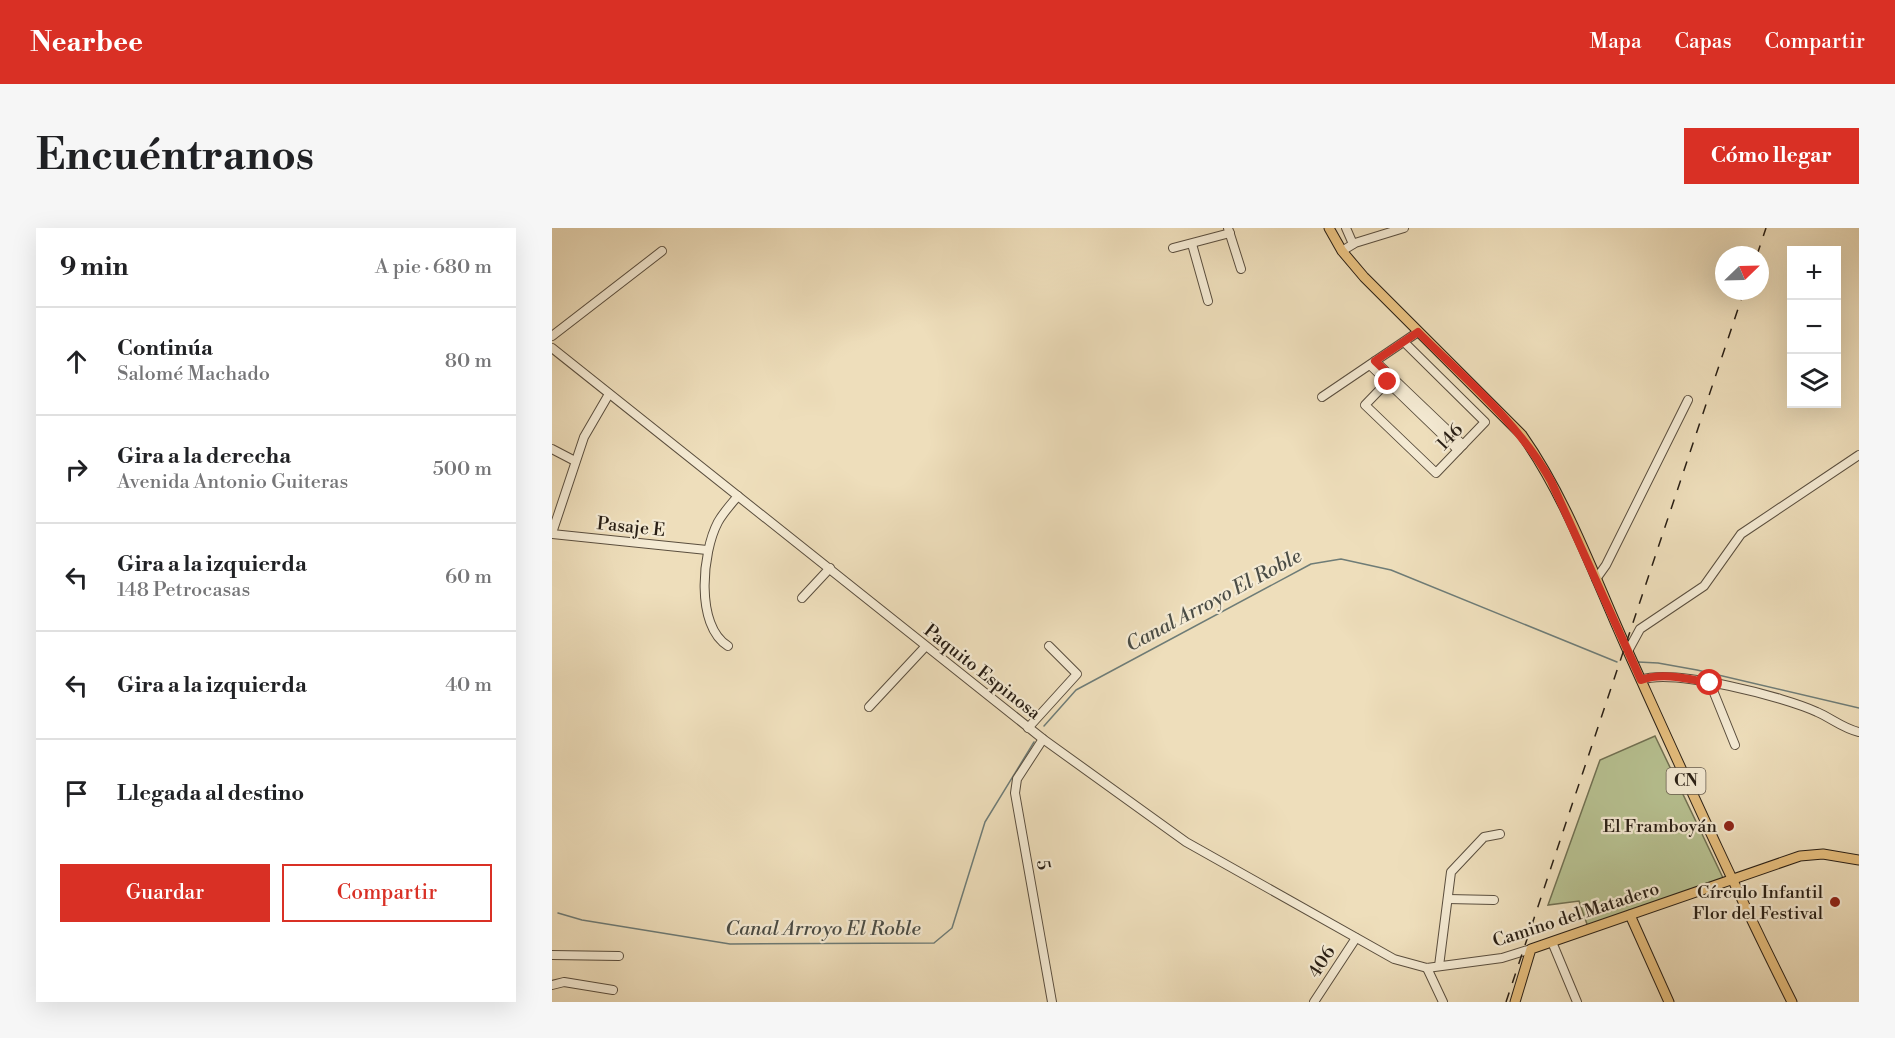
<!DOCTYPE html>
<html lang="es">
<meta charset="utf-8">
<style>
:root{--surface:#fff;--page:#f6f6f6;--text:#202124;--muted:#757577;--line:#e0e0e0;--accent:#d93025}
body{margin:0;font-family:"Libre Bodoni",serif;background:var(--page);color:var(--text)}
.controls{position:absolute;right:18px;top:18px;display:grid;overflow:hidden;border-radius:0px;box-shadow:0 6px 24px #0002}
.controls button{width:54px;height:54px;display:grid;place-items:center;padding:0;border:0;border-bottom:2px solid var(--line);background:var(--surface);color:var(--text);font:30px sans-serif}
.compass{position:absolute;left:1163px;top:18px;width:54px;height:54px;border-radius:50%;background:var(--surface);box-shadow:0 6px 24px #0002;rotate:67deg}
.stop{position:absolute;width:18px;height:18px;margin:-14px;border:4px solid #d93025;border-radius:50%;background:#fff}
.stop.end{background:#d93025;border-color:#fff;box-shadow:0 2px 6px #0008}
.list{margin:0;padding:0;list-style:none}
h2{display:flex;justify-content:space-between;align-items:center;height:78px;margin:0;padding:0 24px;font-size:26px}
h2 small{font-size:20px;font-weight:400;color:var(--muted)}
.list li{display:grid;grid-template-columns:39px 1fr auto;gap:18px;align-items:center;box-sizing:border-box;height:108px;padding:0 24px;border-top:2px solid var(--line)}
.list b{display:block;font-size:22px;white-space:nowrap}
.list p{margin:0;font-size:20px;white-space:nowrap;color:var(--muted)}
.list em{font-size:20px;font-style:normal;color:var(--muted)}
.actions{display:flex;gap:12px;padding:18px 24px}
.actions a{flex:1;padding:14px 0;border:2px solid var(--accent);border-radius:0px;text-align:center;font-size:21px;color:var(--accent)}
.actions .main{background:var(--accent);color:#fff}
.icon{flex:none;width:33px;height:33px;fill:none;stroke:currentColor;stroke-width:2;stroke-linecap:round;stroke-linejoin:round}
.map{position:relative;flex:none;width:1307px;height:774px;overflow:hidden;border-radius:0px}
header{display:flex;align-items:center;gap:36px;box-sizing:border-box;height:84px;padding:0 30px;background:var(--accent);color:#fff}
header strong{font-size:28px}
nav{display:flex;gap:33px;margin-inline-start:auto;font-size:21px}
.intro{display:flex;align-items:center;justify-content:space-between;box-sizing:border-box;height:144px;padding:0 36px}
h1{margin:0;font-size:42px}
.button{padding:15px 27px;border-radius:0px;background:var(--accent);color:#fff;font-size:21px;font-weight:700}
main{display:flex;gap:36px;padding:0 36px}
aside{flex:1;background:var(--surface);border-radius:0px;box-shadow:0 6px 24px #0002}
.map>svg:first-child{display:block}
.green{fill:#b7c191;stroke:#707052;stroke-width:1.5}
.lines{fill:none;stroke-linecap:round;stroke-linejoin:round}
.stream{stroke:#6e7c77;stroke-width:1.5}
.minor-casing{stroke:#5a4e3e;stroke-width:10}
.major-casing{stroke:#281e14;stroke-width:11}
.minor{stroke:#f4ead3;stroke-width:8}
.major{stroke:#e7bf7e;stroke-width:9}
.rail{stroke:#281e14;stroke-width:1.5;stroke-dasharray:10 10;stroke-linecap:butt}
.route{stroke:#d93025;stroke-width:8}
.poi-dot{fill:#8f2418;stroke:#f4ead3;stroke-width:2}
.labels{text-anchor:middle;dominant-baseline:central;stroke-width:4.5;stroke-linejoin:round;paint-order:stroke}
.shield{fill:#f4ead3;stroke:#655b4d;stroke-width:1.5}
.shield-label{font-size:16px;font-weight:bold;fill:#281e14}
.street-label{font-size:18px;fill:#281e14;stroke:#f4ead3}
.poi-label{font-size:18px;fill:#281e14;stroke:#f4ead3;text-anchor:end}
.water-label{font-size:20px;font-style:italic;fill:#4b4d46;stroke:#f4ead3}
</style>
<header>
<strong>Nearbee</strong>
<nav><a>Mapa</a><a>Capas</a><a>Compartir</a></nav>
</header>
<div class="intro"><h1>Encuéntranos</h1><a class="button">Cómo llegar</a></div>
<main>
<aside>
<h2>9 min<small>A pie · 680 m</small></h2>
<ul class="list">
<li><svg class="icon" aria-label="ahead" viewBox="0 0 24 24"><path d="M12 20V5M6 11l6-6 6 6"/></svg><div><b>Continúa</b><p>Salomé Machado</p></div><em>80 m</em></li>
<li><svg class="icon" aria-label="right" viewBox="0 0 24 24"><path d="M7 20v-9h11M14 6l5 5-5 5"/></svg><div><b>Gira a la derecha</b><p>Avenida Antonio Guiteras</p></div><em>500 m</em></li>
<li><svg class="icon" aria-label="left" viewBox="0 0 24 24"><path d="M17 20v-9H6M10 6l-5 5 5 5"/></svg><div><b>Gira a la izquierda</b><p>148 Petrocasas</p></div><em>60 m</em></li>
<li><svg class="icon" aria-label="left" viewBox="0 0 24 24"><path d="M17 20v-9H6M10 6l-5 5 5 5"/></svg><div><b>Gira a la izquierda</b></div><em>40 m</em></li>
<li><svg class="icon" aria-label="arrive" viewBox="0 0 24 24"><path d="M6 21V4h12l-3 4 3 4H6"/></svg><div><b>Llegada al destino</b></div></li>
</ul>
<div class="actions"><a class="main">Guardar</a><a>Compartir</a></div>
</aside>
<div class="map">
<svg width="1307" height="774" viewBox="0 0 1307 774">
<rect width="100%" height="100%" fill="#eedebb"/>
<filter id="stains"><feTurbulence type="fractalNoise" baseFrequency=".00333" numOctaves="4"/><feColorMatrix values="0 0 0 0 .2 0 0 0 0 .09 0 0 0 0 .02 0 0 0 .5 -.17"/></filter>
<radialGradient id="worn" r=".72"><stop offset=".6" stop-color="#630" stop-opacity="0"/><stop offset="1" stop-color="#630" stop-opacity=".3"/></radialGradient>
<polygon class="green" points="1103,508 1172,652 1036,699 1027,673 996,677 1048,532"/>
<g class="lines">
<g class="stream">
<polyline points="1086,434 1106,435 1145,442 1307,480"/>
<polyline points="492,498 524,462 759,336 789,331 839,342 1065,434"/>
<polyline points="6,685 30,692 178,716 382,715 400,700 433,594 482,514"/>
</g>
<g class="minor-casing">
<g id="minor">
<polyline points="676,0 689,41"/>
<polyline points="794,0 801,16"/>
<polyline points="640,16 656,73"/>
<polyline points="621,20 678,5"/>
<polyline points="790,23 803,15 852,0"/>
<polyline points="0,108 110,23"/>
<polyline points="0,120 491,511 634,614 842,731 875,740 950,730 979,721"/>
<polyline points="823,133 911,217"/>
<polyline points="818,137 906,222"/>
<polyline points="840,149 813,177 884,245 933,194 852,114"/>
<polyline points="770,169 866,104"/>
<polyline points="0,221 23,233"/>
<polyline points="0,305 32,209 57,166"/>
<polyline points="0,306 155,322"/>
<polyline points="1044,351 1054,337 1136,172"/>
<polyline points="250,370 278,340"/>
<path d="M176 418C143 398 150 324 166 294 171 285 179 276 186 268"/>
<polyline points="1076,423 1088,401 1152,358 1189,306 1307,227"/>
<path d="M1089 452C1121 440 1233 469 1265 484 1279 490 1292 501 1307 504"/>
<polyline points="1158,455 1183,517"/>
<polyline points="317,479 373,419"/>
<polyline points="476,500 525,446 497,418"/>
<polyline points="491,511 465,551 463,565 500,774"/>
<polyline points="896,671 942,672"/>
<polyline points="1000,714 1025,774"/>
<polyline points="0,727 67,728"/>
<polyline points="887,738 899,644 932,609 948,606"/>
<polyline points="875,740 891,774"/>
<polyline points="0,757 12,754 61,762"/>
<polyline points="762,774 804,710"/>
</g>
</g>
<g class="major-casing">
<g id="major">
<path d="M777 0 790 23 812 49 970 207C1015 271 1042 348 1074 419 1128 538 1181 657 1240 774"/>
<polyline points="1078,687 1117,774"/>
<polyline points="963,774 979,721 1248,628 1271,626 1307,632"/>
</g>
</g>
<use href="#minor" class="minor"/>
<use href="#major" class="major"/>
<g class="rail">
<polyline points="1205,27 1214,0"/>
<polyline points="954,774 1192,63"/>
</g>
</g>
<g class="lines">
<path class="route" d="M836 154 840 149 823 133 866 104C913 151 966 194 999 253L1089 452C1111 444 1136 451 1158 455"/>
</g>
<g class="poi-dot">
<circle cx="1177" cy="598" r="6"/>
<circle cx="1283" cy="674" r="6"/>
</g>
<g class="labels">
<rect class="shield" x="1114.5" y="540" width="39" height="26" rx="4.5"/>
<g class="shield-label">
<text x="1134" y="553">CN</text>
</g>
<g class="street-label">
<text transform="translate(898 209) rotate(-46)">146</text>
<text transform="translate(79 299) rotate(6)">Pasaje E</text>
<text transform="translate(430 444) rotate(38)">Paquito Espinosa</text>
<text transform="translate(491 637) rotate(80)">5</text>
<text transform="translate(1024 687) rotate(-18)">Camino del Matadero</text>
<text transform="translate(770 734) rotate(-57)">406</text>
</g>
<g class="poi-label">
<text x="1165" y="598">El Framboyán</text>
<text x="1271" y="664">Círculo Infantil<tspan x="1271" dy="21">Flor del Festival</tspan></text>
</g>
<g class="water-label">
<text transform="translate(662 373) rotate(-28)">Canal Arroyo El Roble</text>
<text x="271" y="701">Canal Arroyo El Roble</text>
</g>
</g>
<rect width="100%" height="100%" filter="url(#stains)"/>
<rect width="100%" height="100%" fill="url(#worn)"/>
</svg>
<div class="controls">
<button>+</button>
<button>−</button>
<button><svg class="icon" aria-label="layers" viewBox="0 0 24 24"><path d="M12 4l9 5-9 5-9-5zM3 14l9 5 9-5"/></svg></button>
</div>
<svg class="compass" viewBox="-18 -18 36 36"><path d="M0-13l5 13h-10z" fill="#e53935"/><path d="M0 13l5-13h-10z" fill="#757577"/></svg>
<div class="stop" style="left:1158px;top:455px"></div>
<div class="stop end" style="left:836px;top:154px"></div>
</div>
</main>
